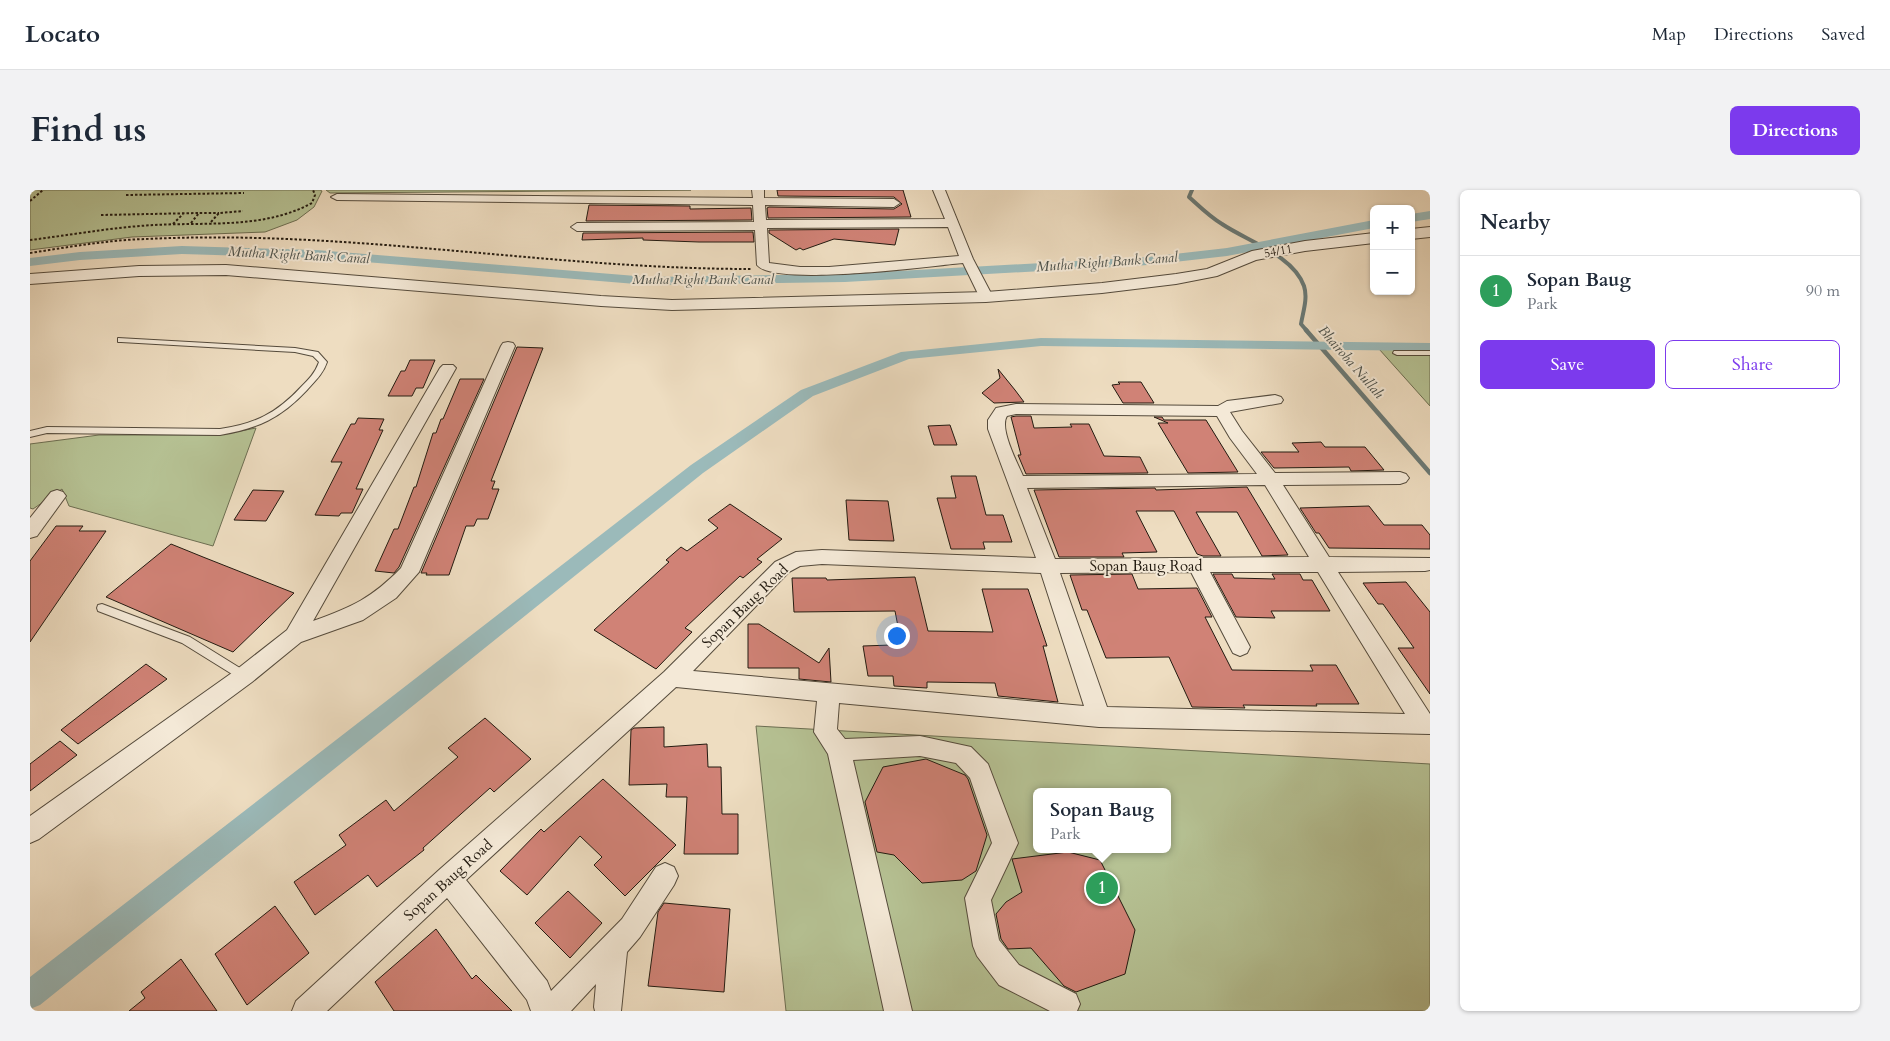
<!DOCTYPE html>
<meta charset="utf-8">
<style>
:root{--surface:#fff;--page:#f2f2f3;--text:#1f2937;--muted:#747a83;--line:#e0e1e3;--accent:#7c3aed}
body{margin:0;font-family:Cardo,serif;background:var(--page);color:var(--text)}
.controls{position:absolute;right:15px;top:15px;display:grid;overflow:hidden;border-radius:8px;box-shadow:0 1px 4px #0004}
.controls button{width:45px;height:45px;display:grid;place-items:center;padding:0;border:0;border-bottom:1px solid var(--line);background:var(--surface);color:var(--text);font:25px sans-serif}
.you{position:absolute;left:866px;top:445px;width:18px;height:18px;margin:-12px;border:4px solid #fff;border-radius:50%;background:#1a73e8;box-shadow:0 0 0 8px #1a73e833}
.badge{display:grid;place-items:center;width:32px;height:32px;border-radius:50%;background:var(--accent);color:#fff;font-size:16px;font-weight:700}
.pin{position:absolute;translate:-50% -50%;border:2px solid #fff;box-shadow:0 1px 5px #0006}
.popup{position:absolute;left:1003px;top:598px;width:138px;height:65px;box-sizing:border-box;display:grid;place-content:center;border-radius:8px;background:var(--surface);filter:drop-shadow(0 1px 4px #0005);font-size:16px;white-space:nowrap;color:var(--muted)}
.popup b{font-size:19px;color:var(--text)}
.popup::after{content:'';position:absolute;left:50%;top:100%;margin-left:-10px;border:10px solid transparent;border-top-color:var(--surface)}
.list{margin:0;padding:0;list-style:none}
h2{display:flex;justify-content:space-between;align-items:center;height:65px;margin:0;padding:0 20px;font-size:21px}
h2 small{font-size:16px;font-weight:400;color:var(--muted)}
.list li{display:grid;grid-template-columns:32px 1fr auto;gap:15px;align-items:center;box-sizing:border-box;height:70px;padding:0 20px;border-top:1px solid var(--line)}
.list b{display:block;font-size:19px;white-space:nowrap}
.list p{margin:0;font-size:16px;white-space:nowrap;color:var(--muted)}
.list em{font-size:16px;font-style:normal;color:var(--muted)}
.actions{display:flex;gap:10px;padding:15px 20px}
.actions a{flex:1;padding:11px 0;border:1px solid var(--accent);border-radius:8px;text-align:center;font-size:18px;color:var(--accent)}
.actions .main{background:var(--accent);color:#fff}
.map{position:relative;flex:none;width:1400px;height:821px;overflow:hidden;border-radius:8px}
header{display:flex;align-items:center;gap:30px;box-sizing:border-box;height:70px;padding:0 25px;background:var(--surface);border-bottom:1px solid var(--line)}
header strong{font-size:24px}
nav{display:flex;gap:28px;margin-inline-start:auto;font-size:18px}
.intro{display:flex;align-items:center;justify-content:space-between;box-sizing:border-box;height:120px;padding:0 30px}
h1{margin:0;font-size:35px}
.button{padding:12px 22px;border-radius:8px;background:var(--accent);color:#fff;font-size:18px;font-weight:700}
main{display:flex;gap:30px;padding:0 30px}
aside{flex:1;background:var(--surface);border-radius:8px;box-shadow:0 1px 4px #0004}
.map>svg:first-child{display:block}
.green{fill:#b6c294;stroke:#6c6e52;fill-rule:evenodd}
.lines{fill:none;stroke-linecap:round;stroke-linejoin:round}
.stream-far1{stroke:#6b7a76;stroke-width:4}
.stream{stroke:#6b7a76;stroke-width:4.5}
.canal{fill:#9bbaba;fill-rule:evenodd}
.building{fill:#d08276;stroke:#221a10}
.service-casing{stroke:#554b3c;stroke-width:2}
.minor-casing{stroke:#554b3c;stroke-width:2}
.tertiary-casing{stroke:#554b3c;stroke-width:2}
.path{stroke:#221a10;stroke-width:2;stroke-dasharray:2.5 2;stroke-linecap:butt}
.service{fill:#f4e9d7;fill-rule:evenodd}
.minor{fill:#f4e9d7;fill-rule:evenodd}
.tertiary{fill:#f4e9d7;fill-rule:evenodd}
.labels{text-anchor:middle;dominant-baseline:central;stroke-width:4;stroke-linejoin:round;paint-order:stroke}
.far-street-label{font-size:12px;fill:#221a10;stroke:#f4e9d7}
.far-water-label{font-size:14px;font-style:italic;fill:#4c524c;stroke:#f4e9d7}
.street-label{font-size:15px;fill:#221a10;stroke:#f4e9d7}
</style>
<header>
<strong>Locato</strong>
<nav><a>Map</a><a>Directions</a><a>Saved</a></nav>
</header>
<div class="intro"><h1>Find us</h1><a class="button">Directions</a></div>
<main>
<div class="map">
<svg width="1400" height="821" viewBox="0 0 1400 821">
<rect width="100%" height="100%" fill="#eeddc1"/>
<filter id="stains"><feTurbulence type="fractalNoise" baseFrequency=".004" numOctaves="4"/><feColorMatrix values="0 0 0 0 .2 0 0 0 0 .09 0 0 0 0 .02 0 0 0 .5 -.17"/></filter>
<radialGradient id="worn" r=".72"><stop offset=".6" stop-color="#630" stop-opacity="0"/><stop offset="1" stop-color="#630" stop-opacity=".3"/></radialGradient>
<g class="green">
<polygon points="0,0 290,0 292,1 284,17 267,30 235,42 102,47 0,60"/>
<polygon points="296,0 661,0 300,3"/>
<polygon points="1349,159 1400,160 1400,216"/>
<polygon points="226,238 183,356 39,316 32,299 3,319 0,318 0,254 69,245 189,245"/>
<path d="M726 536 1400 574V821H756ZM1007 602H1137V659H1007Z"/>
</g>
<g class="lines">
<path class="stream-far1" d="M1162 0 1159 7C1169 16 1180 27 1192 34 1217 51 1263 65 1274 96 1278 108 1273 122 1271 134L1277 141"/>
<polyline class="stream" points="1276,140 1400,283"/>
<g class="canal">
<polygon points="1400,21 1400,29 1381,32 1381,24"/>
<polygon points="1344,30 1344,38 1197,66 1118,75 815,92 618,95 286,68 152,64 50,70 0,76 0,68 50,62 152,56 286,60 618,87 815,84 1118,67 1197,58"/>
<polygon points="1011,148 1400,153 1400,161 1011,156 879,169 783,206 673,283 10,815 0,819 0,787 661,275 771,200 871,162"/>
</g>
</g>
<g class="building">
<polygon points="747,0 873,0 881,27 738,28 737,18 739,17 864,19 872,14 864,7 748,6"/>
<polygon points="559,15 660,16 660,19 721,18 722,30 556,31"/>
<polygon points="869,39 865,55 804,49 773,60 770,58 766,60 739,43 739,40"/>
<polygon points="723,42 724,52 669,52 613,50 613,48 552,50 553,43"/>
<polygon points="487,157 513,158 461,291 465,291 462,299 469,299 458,329 447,329 444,336 436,336 419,385 396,385 397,383 391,383"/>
<polygon points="380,170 405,170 393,198 386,198 382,206 358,206 371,181 375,181"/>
<polygon points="968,179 985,200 994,212 964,213 952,203 970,188"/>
<polygon points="430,189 454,189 369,377 364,383 345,381 364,339 368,339 384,297 386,297 403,243 406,243 411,229 413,229"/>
<polygon points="1088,192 1111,192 1124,213 1093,213 1082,195 1090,194"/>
<polygon points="986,226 1001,226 1004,238 1042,237 1040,234 1059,234 1074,266 1110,267 1118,283 996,284 988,265 991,265 981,227"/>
<polygon points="1124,227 1132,227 1134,230 1176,230 1208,282 1158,283 1128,233 1138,233"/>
<polygon points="328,228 354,229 349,240 353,240 326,299 333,299 322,323 311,323 309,326 285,325 312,272 301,272 321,234 325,234"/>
<polygon points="920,235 927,255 904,255 898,236"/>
<polygon points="1291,252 1295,257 1335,257 1354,280 1321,281 1319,277 1244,278 1231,262 1269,262 1262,253"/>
<polygon points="921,286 946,286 956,325 973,325 982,352 953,352 955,359 921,359 907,308 926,308"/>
<polygon points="1217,297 1258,365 1232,366 1207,322 1166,322 1191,366 1173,366 1167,364 1144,321 1106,321 1127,362 1092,363 1094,367 1029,367 1004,300 1125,298 1126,300"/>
<polygon points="223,300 254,301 236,331 204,330"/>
<polygon points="816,310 858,311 864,351 819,350"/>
<polygon points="700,314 752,349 727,369 732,372 713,388 710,386 655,438 662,442 626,479 564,440 639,372 636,370 651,357 657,361 688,338 678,330"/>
<polygon points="1339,316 1354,335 1392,335 1400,345 1400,359 1299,358 1289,343 1286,343 1270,318"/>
<polygon points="26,336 53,336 49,341 76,341 0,452 0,371"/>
<polygon points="141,354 173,367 264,403 203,462 76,407"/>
<polygon points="1102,384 1108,399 1167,398 1182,427 1175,427 1202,480 1283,481 1280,475 1306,475 1329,514 1286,514 1287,516 1213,515 1215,518 1162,517 1139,467 1076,468 1057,420 1052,420 1040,385"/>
<polygon points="1183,384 1202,384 1204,388 1245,389 1242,384 1270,384 1273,390 1282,390 1300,421 1241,421 1245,428 1206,427"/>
<polygon points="885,387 898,441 963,442 952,399 998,399 1017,456 1013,456 1028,512 968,506 965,493 897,492 897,498 864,496 863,486 838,486 833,456 861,455 861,451 871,452 865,421 764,422 762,388 796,388 797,390"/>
<polygon points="1376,392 1400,422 1400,504 1368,458 1384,458 1353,414 1348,414 1333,393"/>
<polygon points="718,434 729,434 789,473 799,458 801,492 769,489 769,478 718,478"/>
<polygon points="116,474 137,489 48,554 31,540"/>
<polygon points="455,528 501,569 464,602 460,598 393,658 394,660 347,697 338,685 285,725 264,692 316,655 309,645 356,610 364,621 428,567 418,558"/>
<polygon points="634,537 634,557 677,554 678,577 691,577 692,624 708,624 708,664 654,664 657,607 636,607 637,594 599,595 601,540 604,538"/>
<polygon points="30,551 47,565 0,601 0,574"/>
<polygon points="896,569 935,585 938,589 957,645 946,681 932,690 892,693 864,665 847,662 835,612 853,577"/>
<polygon points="573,589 646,655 595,706 564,675 572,667 550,646 497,705 470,681 511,639 514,642"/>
<polygon points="1038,662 1070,670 1105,740 1095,784 1046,802 1034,796 1001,758 978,759 971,749 966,724 976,712 992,702 982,669"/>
<polygon points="538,701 572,733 540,768 505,733"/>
<polygon points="634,713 700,719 694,802 618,796 628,722"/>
<polygon points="245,716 279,763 217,815 185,764"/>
<polygon points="406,739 442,789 446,785 482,821 364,821 345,792"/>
<polygon points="151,769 187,821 99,821 115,808 111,802"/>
</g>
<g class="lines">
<g class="service-casing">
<g id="service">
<path d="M88 148 265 158 288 162 297 172C293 184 285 191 277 200 251 228 227 239 190 245L17 243 0 247V241L17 237 190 239C225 234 247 223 271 197 279 189 285 183 289 172L283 166 265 162 91 152H88Z"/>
<polygon points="1364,161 1400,161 1400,165 1367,165 1363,163"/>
<polygon points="72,414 160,447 218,483 219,486 218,489 214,491 210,489 152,453 68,421 67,418 68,415"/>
</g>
</g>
<g class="minor-casing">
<g id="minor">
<path d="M722 0H734V8L864 9 870 13 864 17 735 15 736 30 915 29 903 0H915L943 69 963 107 961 110H951L933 73C900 76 744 97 727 75L725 40 547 41 541 37 547 33 724 32 723 15 307 10 301 7 307 4 723 8ZM918 37 929 66 799 77H770L739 73 737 38Z"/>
<path d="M478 152 483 153 485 156 389 382 366 408 333 430 271 452 222 492 9 649 0 653V626L206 480 257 440 410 178 413 175H423L426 178 283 431C322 417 342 408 371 378L471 156 473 153Z"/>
<path d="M1245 205 1251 207 1253 210 1251 213 1200 222 1212 241 1245 283 1370 282 1376 284 1379 288 1376 292 1370 294 1253 295 1299 367 1400 368V380L1395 381 1308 382 1400 524V544L1069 537 809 513 807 539 815 549 890 546 941 557 958 574 988 653 961 710 969 750 989 775 1046 804 1050 814 1047 821H1020L969 795 947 766 943 756 935 708 962 653 940 588 926 573 890 566 823 570 882 821H854L798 564 784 542 787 511 646 497 436 690 517 791 521 801 592 729 626 677 635 673 644 677 648 686 644 695 610 747 597 762 591 821H565L564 817 566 794 541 821H501L497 810 417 708 297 821H262L266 811 409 680 634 482 745 372 766 362 792 360 1006 368 958 239V230L966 218 986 214 1188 216 1197 211ZM986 224 1187 226 1200 248 1227 284 993 286C987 272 969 238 977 226ZM1235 295 1279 367 1025 369 997 298ZM792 374 1011 383 1054 516 663 481 759 382 770 376ZM1161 382 1203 463 1210 466 1217 463 1220 457 1180 382H1288L1375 524 1077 517 1030 383Z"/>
<polygon points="27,300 33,302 36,306 7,346 0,348 0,328 21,302"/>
</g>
</g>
<g class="tertiary-casing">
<g id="tertiary">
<polygon points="1400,37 1400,47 1381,49 1381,39"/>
<polygon points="1344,43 1344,53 1275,61 1226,70 1187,86 1146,94 1072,103 956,112 642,120 571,116 196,85 109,86 0,94 0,84 109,76 196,75 571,106 642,110 956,102 1072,93 1146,84 1177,79 1222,61 1275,51"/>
</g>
</g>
<g class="path">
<polyline points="96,5 214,3"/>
<polyline points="0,11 13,0"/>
<polyline points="71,25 169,23"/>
<polyline points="181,32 189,23 213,21"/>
<polyline points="161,33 169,23 189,23"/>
<polyline points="143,34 153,24"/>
<path d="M0 50C41 45 84 37 125 35 178 32 234 39 282 13L285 5 283 0"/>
<path d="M0 63C39 57 77 50 116 49 319 39 519 79 721 79"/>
</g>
<use href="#service" class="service"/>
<use href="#minor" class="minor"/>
<use href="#tertiary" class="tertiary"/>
</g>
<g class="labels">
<g class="far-street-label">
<text transform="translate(1248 61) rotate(-10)">54/11</text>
</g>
<g class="far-water-label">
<text transform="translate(269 65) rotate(3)">Mutha Right Bank Canal</text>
<text transform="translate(1077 72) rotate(-4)">Mutha Right Bank Canal</text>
<text x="673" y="89">Mutha Right Bank Canal</text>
<text transform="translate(1321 172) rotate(49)">Bhairoba Nullah</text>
</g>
<g class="street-label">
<text x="1116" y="376">Sopan Baug Road</text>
<text transform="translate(715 416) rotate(-44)">Sopan Baug Road</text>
<text transform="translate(418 690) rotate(-42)">Sopan Baug Road</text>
</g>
</g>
<rect width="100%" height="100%" filter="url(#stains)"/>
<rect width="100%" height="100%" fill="url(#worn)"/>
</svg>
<div class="controls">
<button>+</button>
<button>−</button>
</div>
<div class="you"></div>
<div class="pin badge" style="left:1072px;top:698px;background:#2e9e5b">1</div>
<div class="popup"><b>Sopan Baug</b>Park</div>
</div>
<aside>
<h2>Nearby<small></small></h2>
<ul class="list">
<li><span class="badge" style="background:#2e9e5b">1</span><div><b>Sopan Baug</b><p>Park</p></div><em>90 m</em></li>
</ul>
<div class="actions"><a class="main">Save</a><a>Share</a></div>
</aside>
</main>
